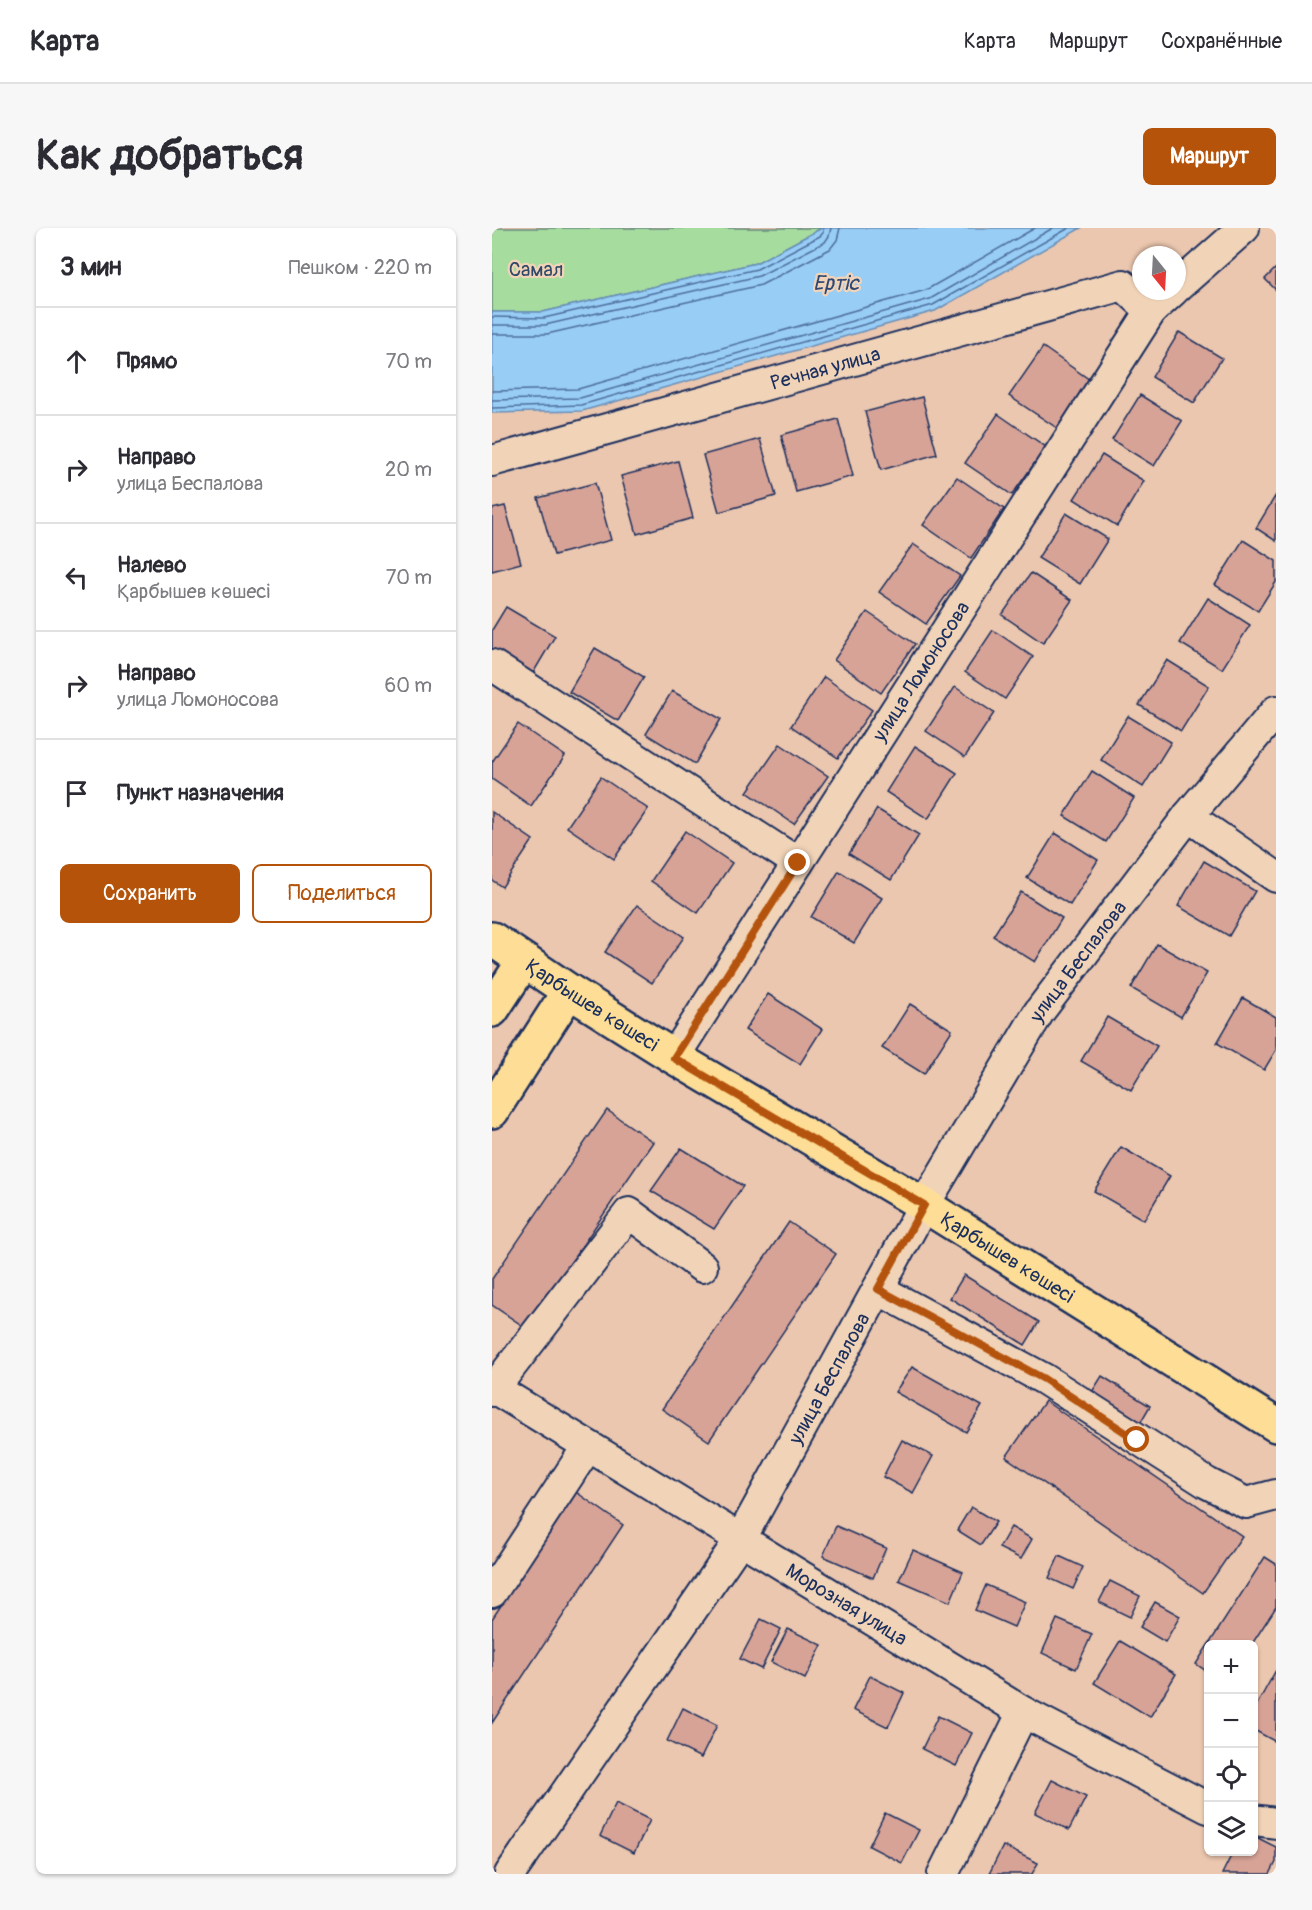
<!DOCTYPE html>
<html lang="ru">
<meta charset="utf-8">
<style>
:root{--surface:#fff;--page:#f7f7f7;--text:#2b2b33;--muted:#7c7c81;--line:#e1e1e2;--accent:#b45309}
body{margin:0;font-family:Pangolin,sans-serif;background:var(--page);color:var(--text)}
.controls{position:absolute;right:18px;bottom:18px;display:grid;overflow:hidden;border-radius:9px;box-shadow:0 2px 4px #0004}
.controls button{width:54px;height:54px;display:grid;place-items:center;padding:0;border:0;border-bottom:2px solid var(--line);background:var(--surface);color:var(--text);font:30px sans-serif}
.compass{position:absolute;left:640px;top:18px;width:54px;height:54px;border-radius:50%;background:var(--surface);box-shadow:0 2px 4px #0004;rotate:162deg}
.stop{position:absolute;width:18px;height:18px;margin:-14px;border:4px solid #b45309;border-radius:50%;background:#fff}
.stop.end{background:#b45309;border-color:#fff;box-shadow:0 2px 6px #0008}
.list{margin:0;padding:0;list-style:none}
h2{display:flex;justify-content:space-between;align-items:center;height:78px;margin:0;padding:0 24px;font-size:26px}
h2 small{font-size:20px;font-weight:400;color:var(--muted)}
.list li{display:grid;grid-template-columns:39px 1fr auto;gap:18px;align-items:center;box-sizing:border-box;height:108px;padding:0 24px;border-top:2px solid var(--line)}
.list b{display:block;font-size:22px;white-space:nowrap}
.list p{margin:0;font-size:20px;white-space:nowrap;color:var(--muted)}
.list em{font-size:20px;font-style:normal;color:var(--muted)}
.actions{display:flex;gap:12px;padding:18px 24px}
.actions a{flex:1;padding:14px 0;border:2px solid var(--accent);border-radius:9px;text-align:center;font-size:21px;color:var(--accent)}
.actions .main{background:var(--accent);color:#fff}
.icon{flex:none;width:33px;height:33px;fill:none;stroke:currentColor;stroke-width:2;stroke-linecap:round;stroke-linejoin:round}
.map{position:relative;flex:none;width:784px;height:1646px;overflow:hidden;border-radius:9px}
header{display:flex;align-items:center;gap:36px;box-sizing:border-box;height:84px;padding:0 30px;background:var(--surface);border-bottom:2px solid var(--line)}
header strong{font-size:28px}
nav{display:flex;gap:33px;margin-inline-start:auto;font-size:21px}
.intro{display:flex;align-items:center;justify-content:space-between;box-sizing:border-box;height:144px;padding:0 36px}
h1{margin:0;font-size:42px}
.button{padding:15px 27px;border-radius:9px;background:var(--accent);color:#fff;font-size:21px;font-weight:700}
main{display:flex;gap:36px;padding:0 36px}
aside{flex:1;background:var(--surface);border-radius:9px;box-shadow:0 2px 4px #0004}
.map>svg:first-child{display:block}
.green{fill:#a7dc9f;stroke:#61867e;stroke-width:1.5}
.water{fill:#98cdf6;stroke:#668eb9;stroke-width:1.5}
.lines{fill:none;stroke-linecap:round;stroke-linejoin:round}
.shore{stroke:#4d6e9b;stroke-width:1.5}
.building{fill:#d8a397;stroke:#1b2f5e;stroke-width:1.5}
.minor-casing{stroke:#1b2f5e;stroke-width:34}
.major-casing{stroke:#1b2f5e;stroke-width:38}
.minor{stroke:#f1d4b8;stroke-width:30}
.major{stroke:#fede96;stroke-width:33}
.route{stroke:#b45309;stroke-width:8}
.labels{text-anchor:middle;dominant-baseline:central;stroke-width:4.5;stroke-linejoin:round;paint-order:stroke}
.park-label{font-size:20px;fill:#304968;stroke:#f1d4b8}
.street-label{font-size:20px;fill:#1b2f5e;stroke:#f1d4b8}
.water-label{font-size:21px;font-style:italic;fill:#2e4775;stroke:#f1d4b8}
</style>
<header>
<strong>Карта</strong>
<nav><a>Карта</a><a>Маршрут</a><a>Сохранённые</a></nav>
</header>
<div class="intro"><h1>Как добраться</h1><a class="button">Маршрут</a></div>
<main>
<aside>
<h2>3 мин<small>Пешком · 220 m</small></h2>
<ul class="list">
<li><svg class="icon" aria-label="ahead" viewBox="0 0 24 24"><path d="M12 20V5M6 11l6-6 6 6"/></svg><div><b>Прямо</b></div><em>70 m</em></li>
<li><svg class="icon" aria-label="right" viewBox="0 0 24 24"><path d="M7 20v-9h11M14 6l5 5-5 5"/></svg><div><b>Направо</b><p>улица Беспалова</p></div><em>20 m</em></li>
<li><svg class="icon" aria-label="left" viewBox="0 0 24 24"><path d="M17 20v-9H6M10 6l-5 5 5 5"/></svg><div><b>Налево</b><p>Қарбышев көшесі</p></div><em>70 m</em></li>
<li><svg class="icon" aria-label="right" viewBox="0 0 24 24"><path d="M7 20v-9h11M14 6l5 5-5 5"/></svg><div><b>Направо</b><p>улица Ломоносова</p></div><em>60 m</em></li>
<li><svg class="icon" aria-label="arrive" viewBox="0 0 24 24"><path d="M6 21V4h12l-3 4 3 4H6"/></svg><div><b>Пункт назначения</b></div></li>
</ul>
<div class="actions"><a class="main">Сохранить</a><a>Поделиться</a></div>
</aside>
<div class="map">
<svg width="784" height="1646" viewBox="0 0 784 1646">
<rect width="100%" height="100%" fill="#ecc7af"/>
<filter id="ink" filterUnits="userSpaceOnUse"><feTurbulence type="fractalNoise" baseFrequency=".0167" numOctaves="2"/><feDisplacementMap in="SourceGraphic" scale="12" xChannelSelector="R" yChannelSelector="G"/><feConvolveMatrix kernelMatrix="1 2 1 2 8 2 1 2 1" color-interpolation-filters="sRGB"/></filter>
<g filter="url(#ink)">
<polygon class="green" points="0,0 330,0 264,35 51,84 0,84"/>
<polygon class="water" points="330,0 589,0 443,83 90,183 0,185 0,84 51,84 264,35"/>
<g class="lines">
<g class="shore">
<polyline points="0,89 52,90 265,41 328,8 331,5 331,0"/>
<polyline points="0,97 53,97 267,48 333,14 337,8 339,0"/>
<polyline points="0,106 55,106 269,57 338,21 345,12 348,0"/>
<polyline points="0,163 86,161 434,62 543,0"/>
<polyline points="0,172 88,170 438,71 561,0"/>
<polyline points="0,180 89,177 441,77 577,0"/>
</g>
</g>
<g class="building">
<polygon points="784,40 784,62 773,51"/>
<polygon points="687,104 730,130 702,175 660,149"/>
<polygon points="551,119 598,152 565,200 517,168"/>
<polygon points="648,167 690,193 662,238 620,212"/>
<polygon points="430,169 445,226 389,242 373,184"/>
<polygon points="506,186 554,219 520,267 473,235"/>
<polygon points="346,191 361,248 304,264 289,207"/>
<polygon points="268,211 284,268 227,284 211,227"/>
<polygon points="610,227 652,253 625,298 582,271"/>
<polygon points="186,233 201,290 145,306 129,248"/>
<polygon points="465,249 512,281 479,330 431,297"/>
<polygon points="103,255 119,312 62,327 46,270"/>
<polygon points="784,267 784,313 764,300"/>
<polygon points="13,278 29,335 0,343 0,281"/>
<polygon points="574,285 616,311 588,356 546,330"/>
<polygon points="751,312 784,333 784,354 766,383 723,357"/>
<polygon points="421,316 468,348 434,396 387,364"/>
<polygon points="539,345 580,372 551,415 510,387"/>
<polygon points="716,370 758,397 730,441 688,415"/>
<polygon points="14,379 63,408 37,452 0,430 0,402"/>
<polygon points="375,384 423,416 389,465 342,432"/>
<polygon points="501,402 541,429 513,471 473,444"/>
<polygon points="103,420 152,449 126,493 77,464"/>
<polygon points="675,432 717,458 689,503 647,477"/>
<polygon points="332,449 380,482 346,530 299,498"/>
<polygon points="463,459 502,485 473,529 434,503"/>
<polygon points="180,463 229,491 203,536 154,506"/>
<polygon points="636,488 679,514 651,559 609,532"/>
<polygon points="26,496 73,528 39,578 0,551 0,534"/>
<polygon points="288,516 336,548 302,596 255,564"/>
<polygon points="423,518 465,545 436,591 394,564"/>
<polygon points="600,543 642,570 614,614 572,588"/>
<polygon points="109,549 156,581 122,631 75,599"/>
<polygon points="385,581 427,607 399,652 357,626"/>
<polygon points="0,584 41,612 10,659 0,652"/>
<polygon points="193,603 240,635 206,685 159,653"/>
<polygon points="563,605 606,632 578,677 535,650"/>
<polygon points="712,633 763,663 737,708 686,678"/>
<polygon points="347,643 390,670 362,715 319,689"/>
<polygon points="529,664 570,690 543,734 501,708"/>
<polygon points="145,677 192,709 160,755 113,724"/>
<polygon points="665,716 715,745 689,789 639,760"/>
<polygon points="276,766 330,801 308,836 253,802"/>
<polygon points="751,770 784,789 784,822 772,842 725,815"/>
<polygon points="418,776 460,802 432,846 390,820"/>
<polygon points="615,789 665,818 639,862 589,833"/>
<polygon points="115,882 161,914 34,1100 0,1077 0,1051"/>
<polygon points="629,919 678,948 652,992 602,963"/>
<polygon points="189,920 251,958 222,1001 159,963"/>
<polygon points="297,994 344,1026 217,1213 170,1181"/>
<polygon points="472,1047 547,1094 533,1117 458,1070"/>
<polygon points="420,1139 490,1178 474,1204 403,1164"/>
<polygon points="610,1148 658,1178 644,1202 595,1172"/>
<polygon points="553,1173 750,1308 711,1365 514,1229"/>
<polygon points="410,1212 441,1228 421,1265 391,1249"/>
<polygon points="84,1264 131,1297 0,1495 0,1391"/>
<polygon points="479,1279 504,1294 489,1317 465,1302"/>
<polygon points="344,1298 394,1320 381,1350 331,1328"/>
<polygon points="519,1299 540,1311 529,1331 507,1320"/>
<polygon points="421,1322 471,1344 458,1374 407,1352"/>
<polygon points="567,1328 591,1339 581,1361 557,1350"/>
<polygon points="773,1329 784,1336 784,1379 760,1416 717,1416"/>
<polygon points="618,1353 648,1368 638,1389 607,1374"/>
<polygon points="494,1357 533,1374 522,1399 483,1382"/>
<polygon points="663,1374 688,1388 673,1414 648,1399"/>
<polygon points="269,1391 289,1401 269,1441 248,1431"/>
<polygon points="565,1391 600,1406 584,1441 550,1425"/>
<polygon points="296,1401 330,1417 313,1451 279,1434"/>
<polygon points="628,1413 684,1446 658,1489 602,1455"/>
<polygon points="716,1417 716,1444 704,1436"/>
<polygon points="784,1442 784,1514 762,1502 762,1482"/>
<polygon points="378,1448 412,1465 396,1499 361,1482"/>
<polygon points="191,1480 225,1497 209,1530 175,1513"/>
<polygon points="446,1488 480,1505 464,1538 430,1521"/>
<polygon points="560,1552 594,1569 577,1602 543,1585"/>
<polygon points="124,1575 158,1592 142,1625 108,1608"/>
<polygon points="393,1585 427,1602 410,1635 377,1618"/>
<polygon points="762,1608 784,1619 784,1634 778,1646 730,1646 741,1624 762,1624"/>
<polygon points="511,1618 546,1635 540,1646 497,1646"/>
</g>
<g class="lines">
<g class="minor-casing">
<g id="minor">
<polyline points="685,59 752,0"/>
<path id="s1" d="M0 233 631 57 659 83"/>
<polyline points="0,437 306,635"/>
<polyline points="696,588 784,649"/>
<path id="s2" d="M182 829 659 83 681 63"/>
<polyline points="386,1061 552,1151 715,1255 754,1275 784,1267"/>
<path id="s3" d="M0 1159 531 1484 716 1580"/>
<polyline points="0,1163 137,985 210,1039"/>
<polyline points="0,1364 96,1218"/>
<polyline points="762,1592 784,1595"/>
<path id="s4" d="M18 1646 248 1312 432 977 547 784 696 588 784 483"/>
<polyline points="451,1646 531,1484"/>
</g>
</g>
<g class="major-casing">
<g id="major">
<path id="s5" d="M0 711 77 763 182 829 432 977 784 1197"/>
<polyline points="0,782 32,733"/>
<polyline points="0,883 77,763"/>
</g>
</g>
<use href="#minor" class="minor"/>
<use href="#major" class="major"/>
</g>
</g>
<g class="lines" filter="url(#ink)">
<polyline class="route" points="306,635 182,830 432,977 386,1061 552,1151 645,1212"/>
</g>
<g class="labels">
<g class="park-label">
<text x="44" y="41">Самал</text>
</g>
<g class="street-label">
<text stroke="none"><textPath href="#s1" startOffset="346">Речная улица</textPath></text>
<text stroke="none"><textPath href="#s2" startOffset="458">улица Ломоносова</textPath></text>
<text stroke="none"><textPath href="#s4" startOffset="1076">улица Беспалова</textPath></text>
<text stroke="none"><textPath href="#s5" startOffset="120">Қарбышев көшесі</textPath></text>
<text stroke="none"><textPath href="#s5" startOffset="606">Қарбышев көшесі</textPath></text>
<text stroke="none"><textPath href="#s4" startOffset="590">улица Беспалова</textPath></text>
<text stroke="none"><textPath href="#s3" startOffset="416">Морозная улица</textPath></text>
</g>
<g class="water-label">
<text x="344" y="55">Ертіс</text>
</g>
</g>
</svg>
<div class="controls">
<button>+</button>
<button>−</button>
<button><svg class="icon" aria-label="locate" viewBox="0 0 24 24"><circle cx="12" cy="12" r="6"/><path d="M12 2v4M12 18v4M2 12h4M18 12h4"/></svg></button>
<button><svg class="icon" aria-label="layers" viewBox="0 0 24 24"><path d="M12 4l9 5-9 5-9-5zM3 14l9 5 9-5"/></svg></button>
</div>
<svg class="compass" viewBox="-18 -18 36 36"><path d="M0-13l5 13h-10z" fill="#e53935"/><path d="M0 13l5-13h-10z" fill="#7c7c81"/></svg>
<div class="stop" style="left:645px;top:1212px"></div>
<div class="stop end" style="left:306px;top:635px"></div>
</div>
</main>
